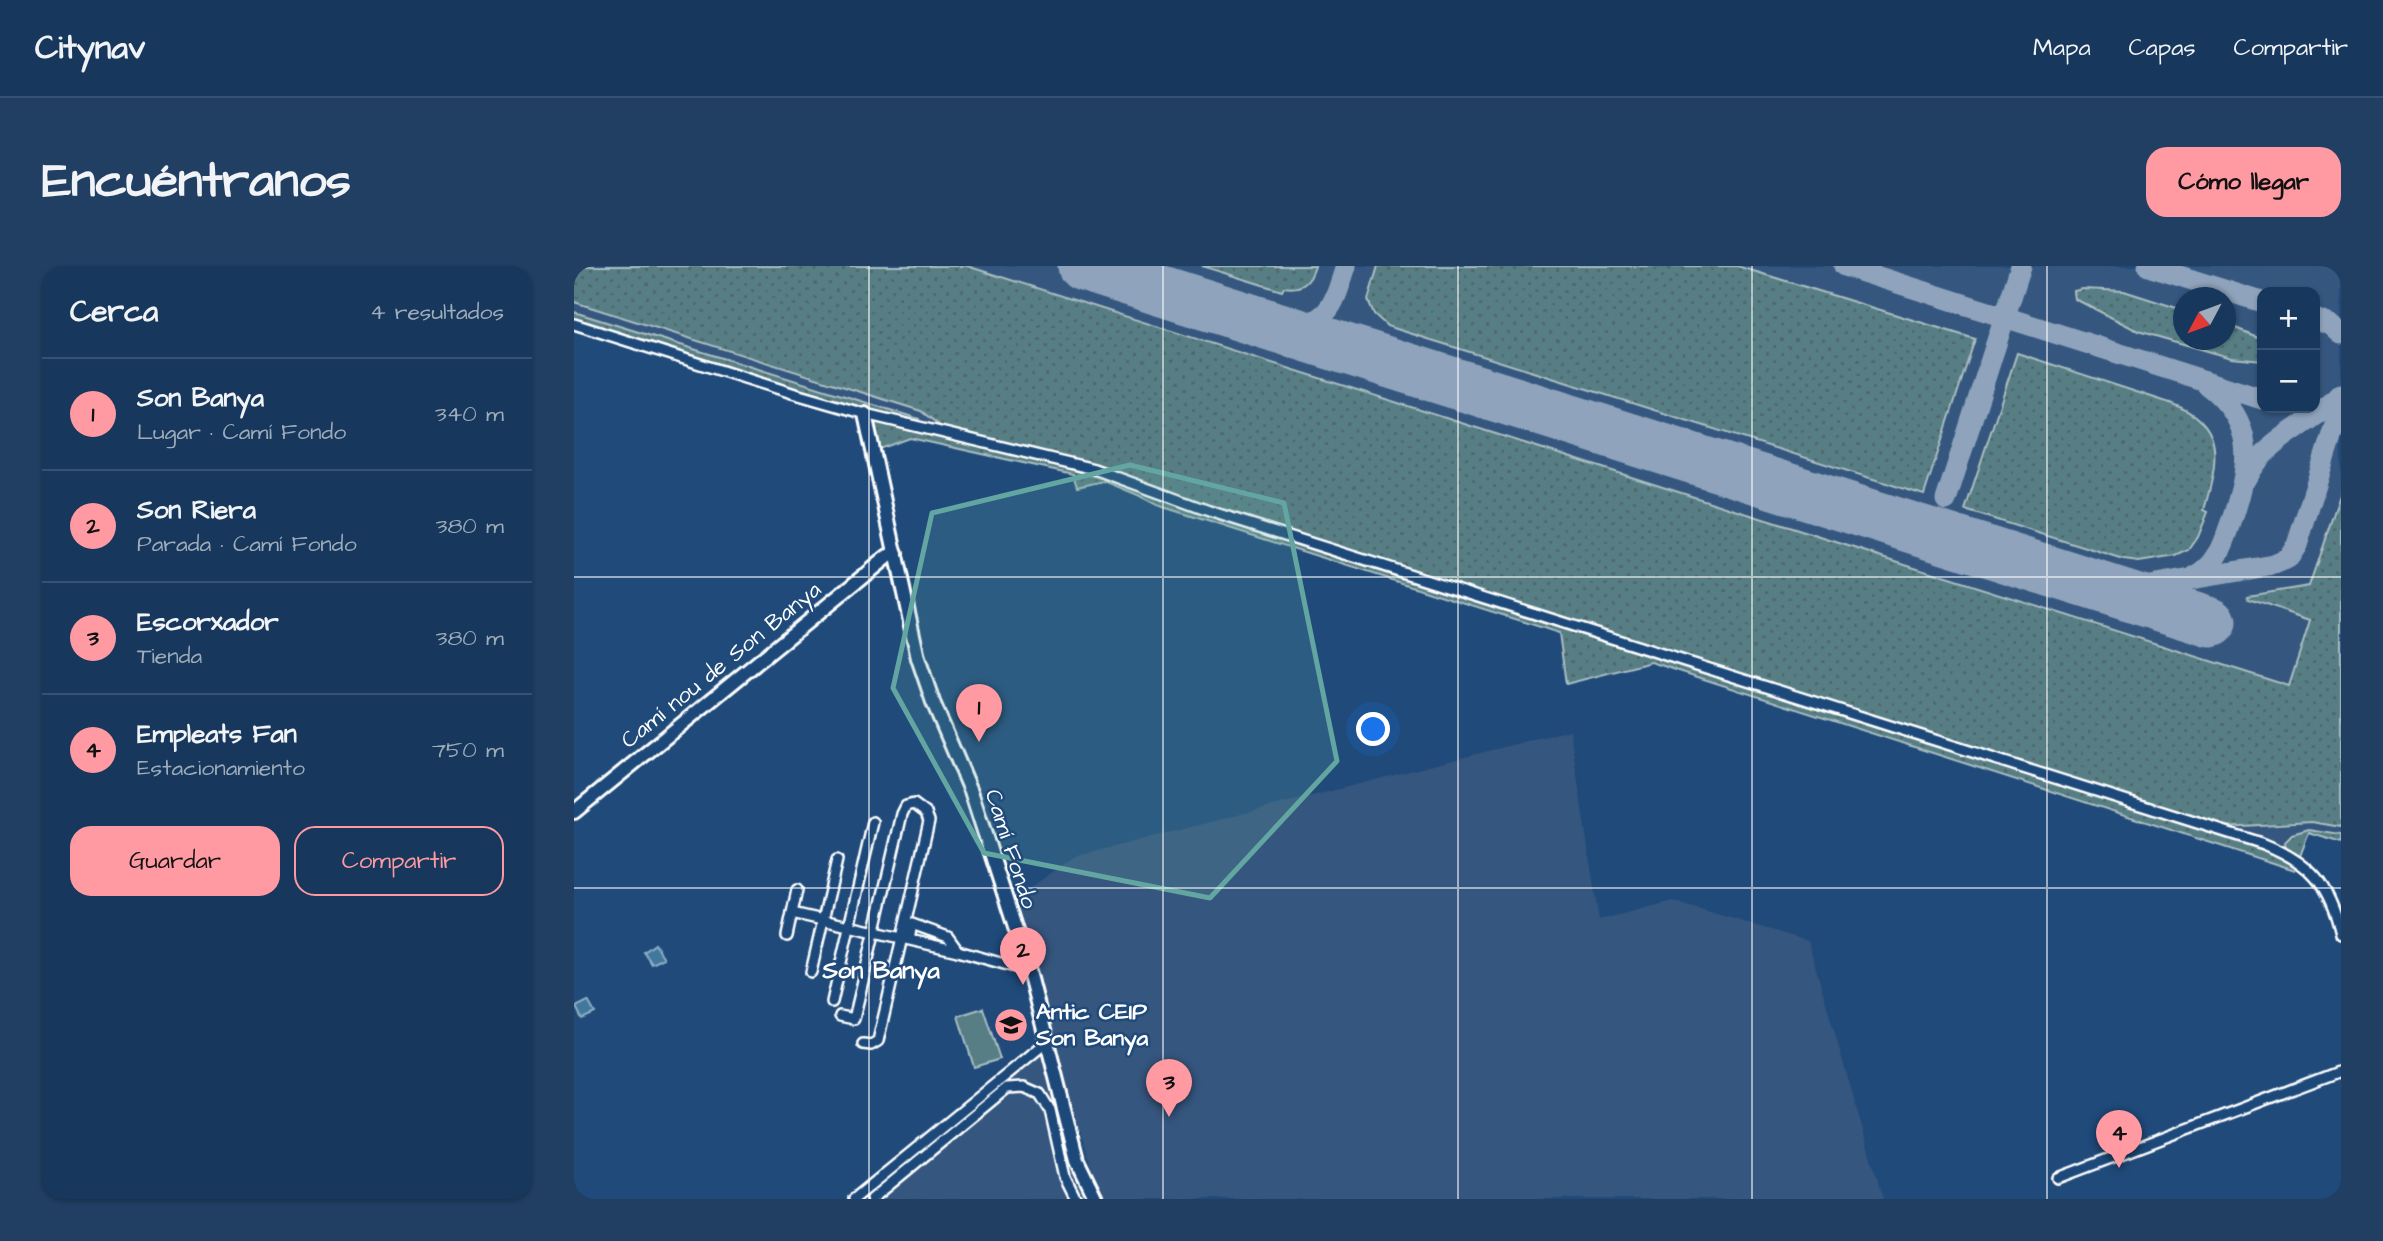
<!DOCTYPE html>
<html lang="es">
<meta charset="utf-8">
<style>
:root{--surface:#17385c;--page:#203f62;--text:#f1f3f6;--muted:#9eacbb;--line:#365272;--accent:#ff9aa2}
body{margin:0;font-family:"Architects Daughter",sans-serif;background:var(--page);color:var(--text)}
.controls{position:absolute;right:21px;top:21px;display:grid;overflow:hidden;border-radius:14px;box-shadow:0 2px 5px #0004}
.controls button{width:63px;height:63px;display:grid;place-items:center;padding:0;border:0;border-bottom:2px solid var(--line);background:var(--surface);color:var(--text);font:35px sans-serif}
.compass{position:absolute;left:1599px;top:21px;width:63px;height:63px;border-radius:50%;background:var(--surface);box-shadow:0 2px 5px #0004;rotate:229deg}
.you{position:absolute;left:800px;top:464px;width:24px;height:24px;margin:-18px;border:5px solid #fff;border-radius:50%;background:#1a73e8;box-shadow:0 0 0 10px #1a73e833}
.badge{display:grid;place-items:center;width:46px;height:46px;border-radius:50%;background:var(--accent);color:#111;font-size:23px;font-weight:700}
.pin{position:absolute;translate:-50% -58px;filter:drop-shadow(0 2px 4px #0008)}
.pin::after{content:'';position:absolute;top:37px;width:24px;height:21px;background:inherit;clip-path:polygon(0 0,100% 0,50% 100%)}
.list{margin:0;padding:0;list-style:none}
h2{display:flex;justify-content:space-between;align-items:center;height:91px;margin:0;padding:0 28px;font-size:30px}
h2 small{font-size:23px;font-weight:400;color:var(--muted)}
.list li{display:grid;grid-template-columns:46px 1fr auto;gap:21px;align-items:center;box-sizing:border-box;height:112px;padding:0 28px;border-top:2px solid var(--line)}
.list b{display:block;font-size:26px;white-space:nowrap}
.list p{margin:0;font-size:23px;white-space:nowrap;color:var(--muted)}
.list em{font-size:23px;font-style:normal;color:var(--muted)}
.actions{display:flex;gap:14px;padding:21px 28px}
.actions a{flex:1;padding:16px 0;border:2px solid var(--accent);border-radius:21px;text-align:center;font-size:24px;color:var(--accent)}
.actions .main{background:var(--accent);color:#111}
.map{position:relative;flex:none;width:1767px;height:933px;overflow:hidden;border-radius:21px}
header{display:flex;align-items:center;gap:42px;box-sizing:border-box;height:98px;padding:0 35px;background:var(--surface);border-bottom:2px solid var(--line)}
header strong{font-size:33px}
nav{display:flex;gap:38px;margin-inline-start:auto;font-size:24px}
.intro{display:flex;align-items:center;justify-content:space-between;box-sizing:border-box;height:168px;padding:0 42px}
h1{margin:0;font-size:49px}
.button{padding:18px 32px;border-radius:21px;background:var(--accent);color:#111;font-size:24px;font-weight:700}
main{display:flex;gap:42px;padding:0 42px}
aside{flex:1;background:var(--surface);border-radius:21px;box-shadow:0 2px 5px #0004}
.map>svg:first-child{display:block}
.built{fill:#35577e;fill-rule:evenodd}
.grass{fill:url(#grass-dots);stroke:#aabec2;stroke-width:2}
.pitch{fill:#567e84;stroke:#aabec2;stroke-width:2}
.water{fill:#42789e;stroke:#8eaec5;stroke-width:2}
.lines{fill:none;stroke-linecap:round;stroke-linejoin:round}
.taxiway{stroke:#8fa4bc;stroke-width:21}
.runway{stroke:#8fa4bc;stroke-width:51}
.street-casing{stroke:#fff;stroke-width:14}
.secondary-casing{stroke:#fff;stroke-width:18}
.street{stroke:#1f4a7a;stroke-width:9}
.secondary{stroke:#1f4a7a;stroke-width:12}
.marked{fill:#63a6a1;fill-opacity:0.2;stroke:#63a6a1;stroke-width:5;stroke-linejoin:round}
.grid{fill:none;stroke:#fff;stroke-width:2;stroke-opacity:0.55}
.labels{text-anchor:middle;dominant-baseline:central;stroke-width:5;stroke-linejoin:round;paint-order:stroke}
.street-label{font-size:23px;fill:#fff;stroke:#1f4a7a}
.poi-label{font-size:23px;font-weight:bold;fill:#fff;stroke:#1f4a7a;text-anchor:start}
.neighbourhood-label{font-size:24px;font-weight:bold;fill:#fff;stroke:#1f4a7a}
</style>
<header>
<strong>Citynav</strong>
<nav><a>Mapa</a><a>Capas</a><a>Compartir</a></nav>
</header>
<div class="intro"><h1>Encuéntranos</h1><a class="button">Cómo llegar</a></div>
<main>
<aside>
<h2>Cerca<small>4 resultados</small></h2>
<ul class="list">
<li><span class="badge">1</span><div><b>Son Banya</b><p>Lugar · Camí Fondo</p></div><em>340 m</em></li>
<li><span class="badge">2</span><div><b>Son Riera</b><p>Parada · Camí Fondo</p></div><em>380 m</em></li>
<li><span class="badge">3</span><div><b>Escorxador</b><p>Tienda</p></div><em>380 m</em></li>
<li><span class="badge">4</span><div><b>Empleats Fan</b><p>Estacionamiento</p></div><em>750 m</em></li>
</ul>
<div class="actions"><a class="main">Guardar</a><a>Compartir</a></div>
</aside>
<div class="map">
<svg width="1767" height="933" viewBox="0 0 1767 933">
<defs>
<pattern id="grass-dots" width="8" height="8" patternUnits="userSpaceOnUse" patternTransform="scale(1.75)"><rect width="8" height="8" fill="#567e84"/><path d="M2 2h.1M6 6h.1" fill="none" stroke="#516568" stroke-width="1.8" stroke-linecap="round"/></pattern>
</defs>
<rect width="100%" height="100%" fill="#1f4a7a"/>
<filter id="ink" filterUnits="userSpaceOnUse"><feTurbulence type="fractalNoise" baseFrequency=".0143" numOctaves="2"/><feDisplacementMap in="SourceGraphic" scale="14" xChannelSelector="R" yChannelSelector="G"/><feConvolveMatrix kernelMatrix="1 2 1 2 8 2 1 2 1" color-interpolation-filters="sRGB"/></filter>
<g filter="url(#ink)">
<g class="built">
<path d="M0 0H1767V577L1735 567 1721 604 1516 536 1077 396 992 418 985 367 583 239 564 229 530 215 503 221 499 208 336 172 306 183 297 142 0 50ZM1688 26H1741V142H1688ZM1610 32H1652V74H1610Z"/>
<polygon points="996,464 1025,654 1099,635 1234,675 1309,933 527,933 436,636 500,591"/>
<polygon points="471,783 502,909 513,933 284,933"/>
</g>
<g class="grass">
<polygon points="0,0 393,0 1715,420 1736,354 1674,333 1673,330 1735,320 1767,226 1767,561 1738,556 1649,561 629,237 517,197 370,163 347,145 0,36"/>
<path d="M628 0H741C736 17 728 24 710 21L708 25Z"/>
<polygon points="804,0 1163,0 1401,73 1350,229 813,60 800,48 794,34"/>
<polygon points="1509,23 1550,25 1609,44 1610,74 1652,74 1652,58 1688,73 1688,95 1658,92 1564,65 1501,33 1500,25"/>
<polygon points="0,46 345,153 344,156 235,127 0,53"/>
<path d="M1443 87 1596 137C1653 158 1644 195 1630 244L1634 246 1624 271 1615 284 1602 290 1565 296 1550 294 1391 244Z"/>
<polygon points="300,155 502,204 562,223 649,256 1637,567 1696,586 1723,599 1721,604 1077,396 992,418 985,367 583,239 564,229 530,215 503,221 499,208 336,172 306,183"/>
<polygon points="1735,564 1767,569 1767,577 1735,567 1726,590 1712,582 1711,576 1718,569"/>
</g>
<polygon class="pitch" points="409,742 426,793 400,801 384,750"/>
<g class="water">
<polygon points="81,678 90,692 78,698 70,686"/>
<polygon points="14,735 21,747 8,753 2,741"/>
</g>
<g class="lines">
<g class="taxiway">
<polyline points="1270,0 1688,133"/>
<polyline points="1574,0 1688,36"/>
<polyline points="1741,53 1757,59 1767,68"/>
<path d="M709 64C757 55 758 43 772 0"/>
<path d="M1673 212C1693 171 1737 159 1767 128"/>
<polyline points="1372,234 1447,0"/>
<path d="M1620 311C1644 299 1650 278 1658 254 1676 199 1684 157 1632 118"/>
<polyline points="1535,323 1552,324 1700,299 1714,293 1723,279 1767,140"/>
</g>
<polyline class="runway" points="509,0 1637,356"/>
<g class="street-casing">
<g id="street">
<path d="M0 58 218 127 291 148 520 203 635 245 1690 578C1737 597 1755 618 1767 668"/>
<polyline points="218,647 223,624"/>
<polyline points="213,670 218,647 384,685 455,705"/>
<polyline points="335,673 338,658 374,671 384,685"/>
<polyline points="237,706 263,594"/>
<polyline points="258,736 299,556"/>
<polyline points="266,750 280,753 328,548 332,540 340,538 352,547 355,555 304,775 297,779 289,778"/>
<polyline points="1484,912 1767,805"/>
<polyline points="280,933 474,775"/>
<polyline points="298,933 433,822 450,821 466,828 476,844 491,911 502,933"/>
</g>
</g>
<g class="secondary-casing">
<g id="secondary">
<polyline points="291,148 344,392 359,436 397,525 455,705 503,894 522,933"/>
<polyline points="0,546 314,290 322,288"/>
</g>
</g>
<use href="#street" class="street"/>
<use href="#secondary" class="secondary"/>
</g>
</g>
<path class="marked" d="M556 199 710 237 763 495 636 632 410 587 319 422 358 247Z"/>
<path class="grid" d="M295 0V933M589 0V933M884 0V933M1178 0V933M1473 0V933M0 311H1767M0 622H1767"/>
<defs>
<g id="school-disc" transform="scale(1.75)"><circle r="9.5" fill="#ff9aa2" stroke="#1f4a7a"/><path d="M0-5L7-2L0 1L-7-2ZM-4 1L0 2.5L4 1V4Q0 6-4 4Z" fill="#111"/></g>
</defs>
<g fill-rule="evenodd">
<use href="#school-disc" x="437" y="759"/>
</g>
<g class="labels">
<g class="street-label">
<text transform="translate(147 399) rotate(-39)">Camí nou de Son Banya</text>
<text transform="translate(437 583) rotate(72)">Camí Fondo</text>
</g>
<g class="poi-label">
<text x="462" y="746">Antic CEIP<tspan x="462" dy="26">Son Banya</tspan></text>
</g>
<g class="neighbourhood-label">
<text x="307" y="705">Son Banya</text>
</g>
</g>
</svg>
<div class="controls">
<button>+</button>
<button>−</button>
</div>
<svg class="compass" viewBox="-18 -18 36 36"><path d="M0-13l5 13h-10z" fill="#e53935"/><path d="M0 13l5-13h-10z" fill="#9eacbb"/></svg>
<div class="you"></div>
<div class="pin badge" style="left:405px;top:476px">1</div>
<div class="pin badge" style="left:449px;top:719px">2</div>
<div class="pin badge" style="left:595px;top:851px">3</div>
<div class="pin badge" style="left:1545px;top:902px">4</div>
</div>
</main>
